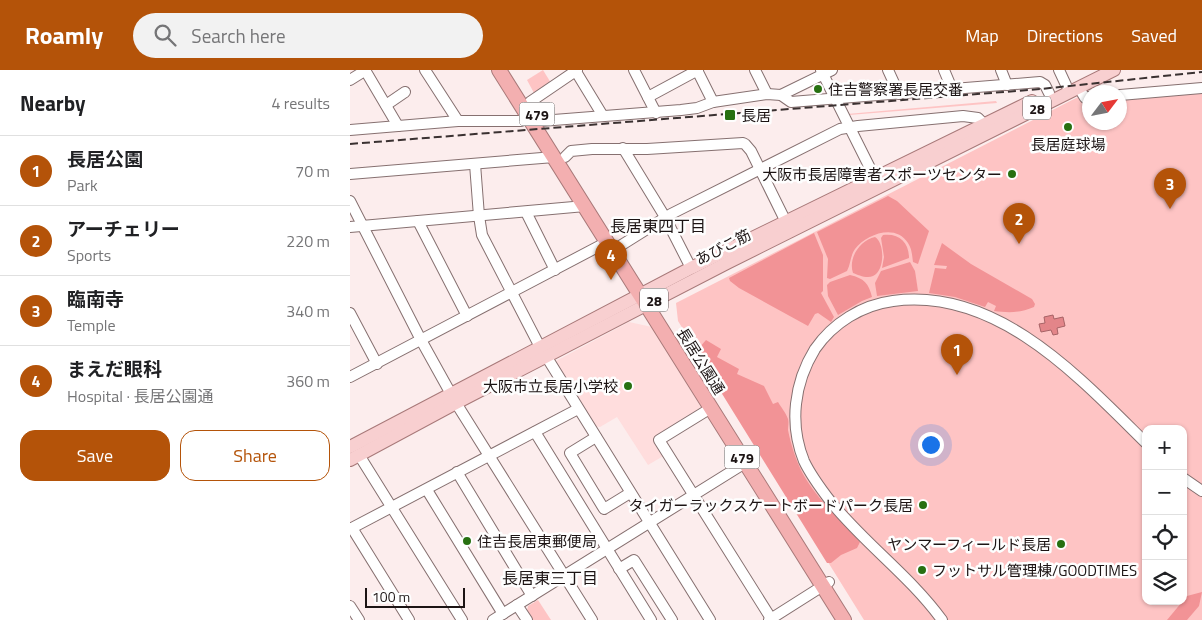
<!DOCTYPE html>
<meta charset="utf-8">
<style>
:root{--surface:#fff;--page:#f2f2f2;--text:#202124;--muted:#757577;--line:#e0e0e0;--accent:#b45309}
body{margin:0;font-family:"Titillium Web","Noto Sans JP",sans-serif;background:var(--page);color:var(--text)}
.controls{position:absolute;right:15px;bottom:15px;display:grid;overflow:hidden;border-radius:10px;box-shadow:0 1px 4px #0004}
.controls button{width:45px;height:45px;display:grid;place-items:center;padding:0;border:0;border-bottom:1px solid var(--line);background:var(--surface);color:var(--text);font:25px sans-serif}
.compass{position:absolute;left:732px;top:15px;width:45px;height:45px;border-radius:50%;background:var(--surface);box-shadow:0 1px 4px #0004;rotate:58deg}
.scale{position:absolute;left:15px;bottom:12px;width:100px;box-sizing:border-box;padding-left:5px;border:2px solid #1c1414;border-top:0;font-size:14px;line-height:18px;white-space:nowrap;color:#1c1414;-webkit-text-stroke:4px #fefefe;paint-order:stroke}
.you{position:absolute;left:580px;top:374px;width:18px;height:18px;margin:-12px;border:4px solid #fff;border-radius:50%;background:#1a73e8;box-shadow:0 0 0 8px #1a73e833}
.badge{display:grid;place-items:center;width:32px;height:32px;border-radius:50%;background:var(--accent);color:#fff;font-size:16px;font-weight:700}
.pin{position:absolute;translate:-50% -41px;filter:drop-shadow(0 1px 2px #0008)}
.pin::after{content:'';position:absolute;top:26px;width:18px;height:15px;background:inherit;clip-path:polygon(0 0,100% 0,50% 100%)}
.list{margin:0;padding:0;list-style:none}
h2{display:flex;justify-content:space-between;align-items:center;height:65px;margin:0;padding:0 20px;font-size:21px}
h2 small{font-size:16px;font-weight:400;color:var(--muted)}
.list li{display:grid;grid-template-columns:32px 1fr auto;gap:15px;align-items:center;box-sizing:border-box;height:70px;padding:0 20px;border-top:1px solid var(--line)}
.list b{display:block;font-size:19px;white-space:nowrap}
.list p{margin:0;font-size:16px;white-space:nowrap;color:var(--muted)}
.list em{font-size:16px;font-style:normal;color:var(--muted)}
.actions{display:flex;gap:10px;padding:15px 20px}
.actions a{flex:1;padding:11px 0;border:1px solid var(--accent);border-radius:15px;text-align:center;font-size:18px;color:var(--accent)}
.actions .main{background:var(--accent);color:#fff}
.icon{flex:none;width:28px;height:28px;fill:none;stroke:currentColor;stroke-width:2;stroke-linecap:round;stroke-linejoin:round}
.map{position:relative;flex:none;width:852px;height:550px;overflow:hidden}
header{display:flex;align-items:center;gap:30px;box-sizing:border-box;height:70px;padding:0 25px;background:var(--accent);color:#fff}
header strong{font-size:24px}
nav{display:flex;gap:28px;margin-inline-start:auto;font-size:18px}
.search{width:350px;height:45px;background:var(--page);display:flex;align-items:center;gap:12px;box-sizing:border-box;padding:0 18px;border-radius:28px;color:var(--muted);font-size:19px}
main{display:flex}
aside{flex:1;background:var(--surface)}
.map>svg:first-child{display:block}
.built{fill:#fdd}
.green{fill:#fec4c4;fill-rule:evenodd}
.forest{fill:#f29396}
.water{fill:#e38589;stroke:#a76366}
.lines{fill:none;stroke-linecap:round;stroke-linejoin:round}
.minor-casing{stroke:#867070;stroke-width:12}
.major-casing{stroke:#a87979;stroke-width:14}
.highway-casing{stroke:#a87979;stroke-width:16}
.minor{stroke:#fff;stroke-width:10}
.major{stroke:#f8cfd0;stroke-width:12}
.highway{stroke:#f3afb0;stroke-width:14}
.rail{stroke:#3a3131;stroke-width:2;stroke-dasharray:8 4;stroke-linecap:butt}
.poi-dot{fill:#277011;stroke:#fefefe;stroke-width:2}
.labels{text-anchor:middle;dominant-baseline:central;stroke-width:5;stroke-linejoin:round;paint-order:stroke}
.shield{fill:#fefefe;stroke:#605a5a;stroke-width:1}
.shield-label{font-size:14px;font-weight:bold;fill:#1c1414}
.poi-label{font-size:15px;fill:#1c1414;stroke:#fefefe;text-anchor:start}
.street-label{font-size:15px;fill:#1c1414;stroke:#fefefe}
.neighbourhood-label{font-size:16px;fill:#1c1414;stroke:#fefefe}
</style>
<header>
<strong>Roamly</strong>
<div class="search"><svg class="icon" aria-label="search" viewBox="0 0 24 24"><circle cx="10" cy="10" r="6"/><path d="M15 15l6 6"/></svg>Search here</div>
<nav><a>Map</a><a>Directions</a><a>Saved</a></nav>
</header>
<main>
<aside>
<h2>Nearby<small>4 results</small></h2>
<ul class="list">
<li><span class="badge">1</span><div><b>長居公園</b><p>Park</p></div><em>70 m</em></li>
<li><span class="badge">2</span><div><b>アーチェリー</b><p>Sports</p></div><em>220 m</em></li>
<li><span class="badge">3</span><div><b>臨南寺</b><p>Temple</p></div><em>340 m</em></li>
<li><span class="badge">4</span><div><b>まえだ眼科</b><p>Hospital · 長居公園通</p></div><em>360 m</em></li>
</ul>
<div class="actions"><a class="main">Save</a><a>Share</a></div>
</aside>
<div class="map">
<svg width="852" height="550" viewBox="0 0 852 550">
<rect width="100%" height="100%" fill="#fceded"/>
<polygon class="built" points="279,252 302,257 352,339 305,369 315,385 298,395 267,347 250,357 244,356 204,292"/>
<g class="green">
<polygon points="193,0 201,13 184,23 177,10"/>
<path d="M852 18V550H514L328 251 326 233 728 27 739 26 740 52H770V24ZM796 359H833V531H796Z"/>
<polygon points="646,31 647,33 499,45 497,44"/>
<polygon points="188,530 201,550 182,550 177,541 178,536"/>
</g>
<g class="forest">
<path d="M538 126 547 131 579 161 568 194 563 192C562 185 562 179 558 173 546 153 516 164 505 179 500 186 501 194 497 201L480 209 477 208 478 189 467 162Z"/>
<polygon points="464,163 473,185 473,221 471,223 484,247 481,252 468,243 465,244 458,256 389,218 380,211 379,208"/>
<path d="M533 165C549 163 559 172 559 188L532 198 534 187 531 168Z"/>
<path d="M525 167C535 173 535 201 523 206 517 209 508 205 503 203 498 188 510 170 525 167Z"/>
<path d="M592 173 621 194 682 229 685 234 684 237C670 243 659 243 644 241L646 236 638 232 635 237 605 227 579 223 585 198 596 199 597 196 584 195Z"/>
<polygon points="560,192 565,201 568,221 527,226 525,213 531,201"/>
<path d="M500 205C514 208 519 214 522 227L512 231 488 245 478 226 477 215 480 212Z"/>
<path d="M356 270 371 279 367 287 389 299 387 304 414 316 423 334 428 332C431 337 436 343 438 349 439 352 438 357 438 360 441 375 446 391 453 404 468 431 491 449 510 472L507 478 491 485 481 493H477L348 285 349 278Z"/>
<polygon points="852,522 849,536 837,550 817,550 837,526"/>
</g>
<polygon class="water" points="703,245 704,249 713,247 715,256 707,258 708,264 703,265 701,260 691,262 689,254 695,253 694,247"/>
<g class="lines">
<g class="minor-casing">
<g id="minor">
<polyline points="15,0 48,56"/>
<polyline points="75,0 108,51"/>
<polyline points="225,0 253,46"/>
<polyline points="284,0 306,43"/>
<polyline points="347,0 363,32"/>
<polyline points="405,0 417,24"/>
<polyline points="471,0 521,100 526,108 532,109"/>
<polyline points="538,0 549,24"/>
<polyline points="594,0 602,19"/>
<polyline points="651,0 657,15"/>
<polyline points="709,0 716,15"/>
<polyline points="0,10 16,0"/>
<polyline points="732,23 735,28 740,27"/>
<polyline points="431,25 482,0"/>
<polyline points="770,25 852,18"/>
<polyline points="298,27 348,0"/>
<polyline points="180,32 227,0"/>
<polyline points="36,35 55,22"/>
<polyline points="191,51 331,40 347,38 363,32 417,24 431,25 441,32 690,12 695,15 699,23"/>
<polyline points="0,60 108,51 171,51 178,47"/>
<polyline points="273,78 315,147 341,198"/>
<polyline points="215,87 221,81 242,79 297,79 393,73 395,74 401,81 436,152"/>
<polyline points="125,94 129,146 132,165 190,277"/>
<polyline points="0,104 204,87"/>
<polyline points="0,131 71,270 106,333 242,550"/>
<polyline points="176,142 205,200"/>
<polyline points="68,151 117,246"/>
<polyline points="0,157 235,136"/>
<polyline points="270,176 321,144 490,59 508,56 613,46 628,48 634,54"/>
<polyline points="0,243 27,294"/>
<polyline points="196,286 360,550"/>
<polyline points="0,307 257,172"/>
<polyline points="361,338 309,370 422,550"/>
<polyline points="185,362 301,550"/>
<polyline points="246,367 220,383 254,439 280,423"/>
<polyline points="9,385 112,550"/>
<polyline points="107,402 182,526"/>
<polyline points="833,408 852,421"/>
<polyline points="77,420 153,544"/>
<polyline points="2,458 59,550"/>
<polyline points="0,459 228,339"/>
<polyline points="269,499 284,490 322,550"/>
<polyline points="167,535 177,550"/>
<polyline points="0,536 9,550"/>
<polyline points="143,550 395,393"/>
<polyline points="419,550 479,512"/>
<path d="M592 550C560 506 515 474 481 432 471 419 461 406 454 391 439 354 444 313 465 279 483 253 512 235 543 231 647 217 729 307 796 373"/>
</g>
</g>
<g class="major-casing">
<g id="major">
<polyline points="0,377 341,198 682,31"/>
<polyline points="0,390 106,333 377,193 764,0"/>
</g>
</g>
<g class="highway-casing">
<polyline id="highway" points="149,0 494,550"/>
</g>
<use href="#minor" class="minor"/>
<use href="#major" class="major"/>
<use href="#highway" class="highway"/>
<polyline class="rail" points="0,74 691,19 852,2"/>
</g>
<g class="poi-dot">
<circle cx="468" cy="19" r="5"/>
<rect x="374" y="39" width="12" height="12" rx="2.5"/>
<circle cx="718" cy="57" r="5"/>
<circle cx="662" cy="104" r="5"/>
<circle cx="278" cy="316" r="5"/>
<circle cx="573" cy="435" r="5"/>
<circle cx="117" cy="471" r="5"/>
<circle cx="711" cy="474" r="5"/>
<circle cx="572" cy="500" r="5"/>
</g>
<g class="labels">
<g class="shield">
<rect x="673" y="26.5" width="28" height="23" rx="4"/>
<rect x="169.5" y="32.5" width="35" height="23" rx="4"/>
<rect x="290" y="218.5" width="28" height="23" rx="4"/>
<rect x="374.5" y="375.5" width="35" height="23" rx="4"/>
</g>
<g class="shield-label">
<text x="687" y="38">28</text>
<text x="187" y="44">479</text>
<text x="304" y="230">28</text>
<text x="392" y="387">479</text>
</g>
<g class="poi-label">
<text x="478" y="19">住吉警察署長居交番</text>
<text x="391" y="45">長居</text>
<text x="718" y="74" text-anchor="middle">長居庭球場</text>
<text x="652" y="104" text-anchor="end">大阪市長居障害者スポーツセンター</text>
<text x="268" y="316" text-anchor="end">大阪市立長居小学校</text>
<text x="563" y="435" text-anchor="end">タイガーラックスケートボードパーク長居</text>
<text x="127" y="471">住吉長居東郵便局</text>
<text x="701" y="474" text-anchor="end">ヤンマーフィールド長居</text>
<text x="582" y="500">フットサル管理棟/GOODTIMES</text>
</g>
<g class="street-label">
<text transform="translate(373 177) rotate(-27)">あびこ筋</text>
<text transform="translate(351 291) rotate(58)">長居公園通</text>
</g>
<g class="neighbourhood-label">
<text x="308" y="156">長居東四丁目</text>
<text x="200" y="508">長居東三丁目</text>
</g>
</g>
</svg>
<div class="controls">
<button>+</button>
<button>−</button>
<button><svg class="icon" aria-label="locate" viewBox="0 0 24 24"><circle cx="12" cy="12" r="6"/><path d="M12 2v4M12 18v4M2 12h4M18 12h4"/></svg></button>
<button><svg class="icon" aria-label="layers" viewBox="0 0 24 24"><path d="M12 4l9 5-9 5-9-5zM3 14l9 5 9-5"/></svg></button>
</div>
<svg class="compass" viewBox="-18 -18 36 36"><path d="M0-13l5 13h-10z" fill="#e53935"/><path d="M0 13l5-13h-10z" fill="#757577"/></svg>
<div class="scale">100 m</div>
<div class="you"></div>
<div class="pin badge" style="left:607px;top:305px">1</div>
<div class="pin badge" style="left:669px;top:174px">2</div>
<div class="pin badge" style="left:820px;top:139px">3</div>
<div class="pin badge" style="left:261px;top:210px">4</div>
</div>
</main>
